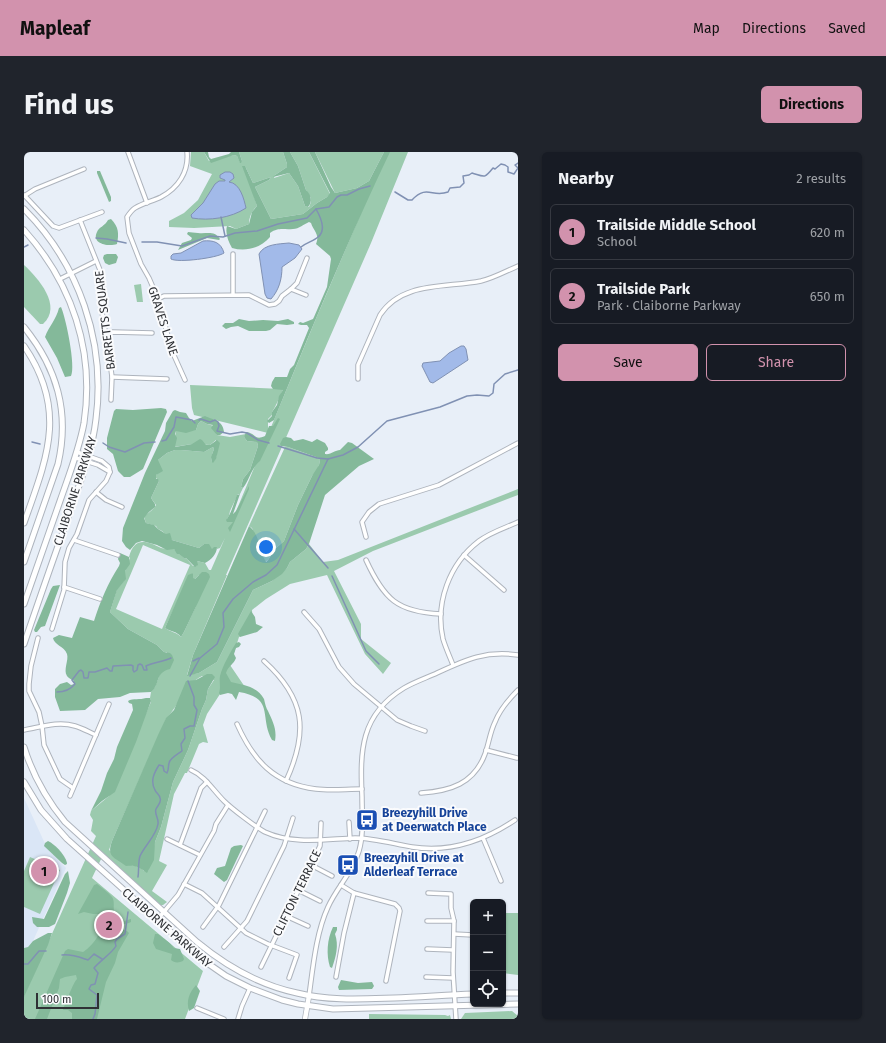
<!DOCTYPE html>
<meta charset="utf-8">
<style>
:root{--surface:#171b24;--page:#20242c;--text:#f1f3f6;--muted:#9ea1a6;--line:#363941;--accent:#d292ad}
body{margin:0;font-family:"Fira Sans",sans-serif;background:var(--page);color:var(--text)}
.controls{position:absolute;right:12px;bottom:12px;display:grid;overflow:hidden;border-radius:6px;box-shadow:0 1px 3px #0004}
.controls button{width:36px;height:36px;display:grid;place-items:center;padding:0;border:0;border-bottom:1px solid var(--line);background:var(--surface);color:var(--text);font:20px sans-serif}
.scale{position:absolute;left:12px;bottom:10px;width:63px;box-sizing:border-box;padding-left:4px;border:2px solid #2f3135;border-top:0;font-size:11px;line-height:14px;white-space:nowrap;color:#2f3135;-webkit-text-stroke:3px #fafbfd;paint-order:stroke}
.you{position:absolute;left:242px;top:395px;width:14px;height:14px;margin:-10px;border:3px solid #fff;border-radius:50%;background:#1a73e8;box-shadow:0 0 0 6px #1a73e833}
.badge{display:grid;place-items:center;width:26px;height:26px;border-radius:50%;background:var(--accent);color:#111;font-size:13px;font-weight:700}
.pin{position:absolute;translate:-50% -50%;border:2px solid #fff;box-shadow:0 1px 4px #0006}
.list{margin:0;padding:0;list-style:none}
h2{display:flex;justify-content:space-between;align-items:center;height:52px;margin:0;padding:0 16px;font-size:17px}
h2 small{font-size:13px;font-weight:400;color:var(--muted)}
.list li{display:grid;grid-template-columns:26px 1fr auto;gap:12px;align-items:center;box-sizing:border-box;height:56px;margin:0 8px 8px;padding:0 8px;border:1px solid var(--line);border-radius:6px}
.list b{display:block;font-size:15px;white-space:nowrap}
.list p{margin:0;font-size:13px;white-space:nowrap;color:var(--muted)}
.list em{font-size:13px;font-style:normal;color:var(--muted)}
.actions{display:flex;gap:8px;padding:12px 16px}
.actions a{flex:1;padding:9px 0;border:1px solid var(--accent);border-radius:6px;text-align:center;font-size:14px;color:var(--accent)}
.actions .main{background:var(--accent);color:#111}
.icon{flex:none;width:22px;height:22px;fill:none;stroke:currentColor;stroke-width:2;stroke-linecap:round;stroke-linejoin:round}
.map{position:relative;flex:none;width:494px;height:867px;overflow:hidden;border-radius:6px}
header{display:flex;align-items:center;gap:24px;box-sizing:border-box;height:56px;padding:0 20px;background:var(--accent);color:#111}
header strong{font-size:19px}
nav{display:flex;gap:22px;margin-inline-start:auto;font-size:14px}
.intro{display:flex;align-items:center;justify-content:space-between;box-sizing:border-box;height:96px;padding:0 24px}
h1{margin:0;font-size:28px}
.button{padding:10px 18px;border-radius:6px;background:var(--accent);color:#111;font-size:14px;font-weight:700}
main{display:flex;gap:24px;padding:0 24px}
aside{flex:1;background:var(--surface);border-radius:6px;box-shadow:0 1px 3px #0004}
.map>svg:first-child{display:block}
.built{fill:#dae6f6}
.green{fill:#9bcaae;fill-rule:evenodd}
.forest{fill:#84b99a}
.water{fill:#a2bae9;stroke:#8091b3}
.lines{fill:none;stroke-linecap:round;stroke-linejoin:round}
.stream{stroke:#8091b3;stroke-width:1.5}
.minor-casing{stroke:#aeb4bd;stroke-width:5.5}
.tertiary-casing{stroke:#aeb4bd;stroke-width:6}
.secondary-casing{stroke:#aeb4bd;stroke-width:7}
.minor{stroke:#fff;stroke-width:3.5}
.tertiary{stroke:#fff;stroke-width:4.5}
.secondary{stroke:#fff;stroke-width:5}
.labels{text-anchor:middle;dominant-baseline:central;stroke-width:4;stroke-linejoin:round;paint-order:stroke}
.street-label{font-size:12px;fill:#2f3135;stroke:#fafbfd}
.transit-label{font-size:12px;font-weight:bold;fill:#164399;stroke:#fafbfd;text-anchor:start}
</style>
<header>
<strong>Mapleaf</strong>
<nav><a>Map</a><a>Directions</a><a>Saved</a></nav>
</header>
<div class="intro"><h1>Find us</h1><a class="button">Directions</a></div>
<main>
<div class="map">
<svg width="494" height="867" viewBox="0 0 494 867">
<rect width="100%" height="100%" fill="#e8eff8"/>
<polygon class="built" points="0,646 23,696 42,716 9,789 4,795 0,796"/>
<g class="green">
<path d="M167 0H180L185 9 210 3 213 4 216 10 218 9 215 0H259L263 12V15L251 23 250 26 265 21 274 34 281 54 285 55 287 50V46L282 38 274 14 266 0H285L306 42 303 45 293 51 279 62 247 67 231 35 245 28 247 25 229 31 221 14 233 54C228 59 225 65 225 72L212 77 206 74 170 76 145 75V69L160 61 174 48 188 22 166 14Z"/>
<polygon points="291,0 360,0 345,29 333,36 311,41"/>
<path d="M363 0H384L347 91 202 423H203L169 503 163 523 175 521 193 510 229 438 248 429 263 416 266 410 282 397 285 392 299 410 314 408 494 337V343L349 399 310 419 337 472V487L367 511 359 522 341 502 303 423 266 432 242 447 228 458 229 476 215 485 206 513 223 538 198 539 183 562 179 573 184 591 179 590 175 592 163 621H161L150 642 135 709 143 713 128 739 143 750 139 753H135L79 703 68 726 179 819 161 867H0V844L72 684 67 679 69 668 66 663 67 659 85 644 127 550 126 546 127 540 131 535 136 522 140 518 143 500H140L133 493 104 477 86 460 93 437 100 429 101 419 106 406 105 405C110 385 122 388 137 396 140 397 146 396 150 397L161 407 162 406 169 414H173V409L181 411 185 418H187L201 386 196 396 193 397V395L188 398 184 392H180L175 396 148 388 138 379 134 377 132 374 122 371 120 365C124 361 129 358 132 353L127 346 135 329 132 326V323L134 321V308L143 301 151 298H157L180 300 189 295 190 297C188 302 187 305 188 310 195 307 192 296 192 288L186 293 168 292 150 295 152 279 172 278 174 272 177 269 183 272 190 274 193 283 206 285 222 282 220 285 223 289 233 290 234 294 226 318 219 327 217 335 219 336 216 342H214L206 359 205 364 203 367 205 370 208 369 291 169ZM119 393 166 413 138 477 92 457ZM169 421V427H171L175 423 172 454 160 480 157 485C152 480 147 480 141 476L165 424ZM178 524 190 528 184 537 182 548 178 557 164 598 149 630 137 675 131 690 124 719H120L116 715 107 713 85 698 88 689 142 567C155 553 161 533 178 524Z"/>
<path d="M0 113C14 126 39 154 19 172H16L0 155Z"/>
<polygon points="117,132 119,150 113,150 110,133"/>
<path d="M166 233 258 237 259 238C255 245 253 253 248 260V263L244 267V281L170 263 168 256Z"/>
<polygon points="261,295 264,295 292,305 296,308 295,313 293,319 288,324 274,353 260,389 251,397 244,408 241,410 228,376 225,374"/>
<polygon points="6,705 36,718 16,762 0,755 0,719"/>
<polygon points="479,761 494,761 494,823 479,821"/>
<polygon points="488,859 494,864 494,867 437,867 441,861"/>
<polygon points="345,862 421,863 424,864 426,863 427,867 345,867"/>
</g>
<g class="forest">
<polygon points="180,0 184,0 185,5 187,7 205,2 207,0 215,0 218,9 217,11 216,11 213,4 210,3 187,11"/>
<path d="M259 0H266L274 14 282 38C287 42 289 50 284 55L281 54 274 34 265 21 249 25 251 23 263 15V12Z"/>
<path d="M285 0H291L307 35 311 41 333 36 345 29 360 0H366C324 88 287 178 250 268L245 271 243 269 248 264V260L253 253 255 244 259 238 249 237 247 234 248 230 251 225H263L266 217 270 213 285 176 283 173H277L274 172 276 170 279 171 289 167 290 165 303 135 307 107 306 104 292 92C296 82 290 80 287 71L285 70C280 72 275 77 269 77 259 78 255 75 246 81V85C237 96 222 100 208 96 204 89 201 81 203 74L212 77 225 72 228 60 233 54 218 14H221L229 31 247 25 245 28 231 35 247 67 279 62 293 51 303 45 306 41Z"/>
<polygon points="73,19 76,19 87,45 87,49 85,50 73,21"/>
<path d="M87 67C95 75 95 82 93 92 85 95 67 92 73 80 75 75 81 74 84 68Z"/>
<path d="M164 80C167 80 170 81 174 81 184 82 190 78 196 87L195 88 183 86 154 98 158 91 167 88 168 86 163 82Z"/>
<polygon points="83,102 92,102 94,105 92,111 85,113 81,111 79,106 80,103"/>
<path d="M37 155C42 166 52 215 47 224L41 225 33 206 21 185C25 174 32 168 35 156Z"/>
<polygon points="215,167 225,169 239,168 254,169 264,167 270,170 270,172 263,173 253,172 246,178 242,179 225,179 214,174 207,175 202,177 198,174 201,171 209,171"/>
<polygon points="137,256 142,257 143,260 119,317 106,325 100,325 94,319 89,302 83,297 83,286 90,259 92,257 109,258"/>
<path d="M151 258 156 260 162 261 165 266 168 269 181 264C189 268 199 268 200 280L196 283H193L187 276 189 273 183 272 177 269 174 272 172 278 162 281 152 279 151 282 153 286 151 295 168 292 176 287 178 288 182 293H186L193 288 196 291 192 307 189 311 188 310 187 305 190 297 189 295 180 300 157 298H151L143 301 134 308 139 319 132 323V327H134L135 329 127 346 131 352V355L125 360 120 366 122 371 130 373 134 377 142 382 146 381 148 388 175 396 180 392H185L188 397 190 395H193C193 402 187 408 181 411L173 409 174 413 171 415 162 406 161 407 155 402H153L150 397 143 398 133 393 118 389 112 391 106 398 102 395 98 389 99 376 121 321 141 279 142 271 149 259Z"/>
<path d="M254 266 256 267 236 309C227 316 226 327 219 336L217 335 219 327 226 318 234 294 233 290 223 289 220 285 222 280C232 281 230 289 241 284L245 274H249Z"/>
<path d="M262 285 267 286 270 289 279 287 288 290 293 287 301 291 304 296V298L301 300V302C307 303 311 298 316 298L324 290 328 291 350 307 335 314 301 343 285 392 282 397 266 410 263 416 258 422 248 429 229 438 193 510 175 521 163 524 169 503 225 374C236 383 235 398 242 410L244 408 251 397 260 389 274 353 288 324 295 313 296 308 292 305 264 295 257 294 256 292 259 286Z"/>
<path d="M225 334V337L206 380 204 376 209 370H203L202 368C207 363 210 350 213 343L216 342 209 362 212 359Z"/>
<path d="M96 401 105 405 106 412 101 419 102 427 93 438 86 460 104 477 133 493 140 500 146 501 148 503 150 508 146 517C130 521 137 532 127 540L106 541 96 545 74 547 61 558 36 559 31 545V537L36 532 43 530 47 533 50 532V529C47 527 44 526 43 524 39 518 45 508 43 502 40 494 30 493 29 486L35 483 48 486 56 465 70 469C76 450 84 431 95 414L96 411 94 407Z"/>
<path d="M178 420H182L185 422 186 425 160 480 157 485C153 479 147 480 141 476L164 423 169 421V426L171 427Z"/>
<polygon points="36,433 21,474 17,475 13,480 11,480 10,478 27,437 29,434"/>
<polygon points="227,459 231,465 232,472 239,475 233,480 216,485 214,482 215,480"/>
<path d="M215 490 217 492 215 495 212 496 210 502 212 506C210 512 204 514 202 521L207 530C219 533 233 534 240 547 241 551 242 556 244 559 249 570 253 577 251 589L248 588C235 565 251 546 215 540L212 548 208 542 204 541 196 543 195 541C197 535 195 530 196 524 199 513 206 501 212 491Z"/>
<path d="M183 522H188L191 525 184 537 182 548 178 557 164 598 149 630 137 675 131 690 130 708 123 721C115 715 112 713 102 714 91 705 82 706 88 689L134 583 142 566 150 558 162 529 172 528Z"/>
<path d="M122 546H126L127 549 112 590 91 640 78 649 67 659 77 639 83 621 90 607 93 595 109 558 108 552 105 551 104 549C109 546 116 548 122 546Z"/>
<path d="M24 689C31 692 43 705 43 712L41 713 38 711 20 694 21 691Z"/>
<polygon points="217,693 219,694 203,728 200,730 190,722 193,716 201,714 207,696 210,694"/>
<polygon points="44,719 46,731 43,741 31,772 25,775 13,775 9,771 8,765 20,767 41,722"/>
<path d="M73 732C78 736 84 740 88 745 93 752 84 762 100 769L107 767V770C97 775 82 770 74 762H69L60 760 54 762 70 733Z"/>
<path d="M76 768 89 775 103 779 105 781 94 800 91 811 82 830 73 867H48V861L44 858H39C40 854 50 829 53 827L52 823 41 825 36 827 35 836 23 867H11L41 799 44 797 59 800C66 796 77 783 77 775 77 772 76 770 76 768Z"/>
<path d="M309 775H313V778L311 782C315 793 312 805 308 816L306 815C302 803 303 787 309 775Z"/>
<polygon points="24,781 28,781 24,793 0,845 0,796 4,795 9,789"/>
<path d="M131 782H134C140 787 146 790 150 796L156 797 160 807 159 809C155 811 150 811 147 808L148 802 132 797 129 791Z"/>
<polygon points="317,828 334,831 348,830 350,834 348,837 315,838 314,835"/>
<path d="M172 833 176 839 170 856 165 859C162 849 165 841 172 833Z"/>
</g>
<g class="water">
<path d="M201 20H206L209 22 210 26 205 30C216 31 220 47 222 56 207 66 185 69 168 66L167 63 179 51 191 32 195 29H201V28L196 26V23Z"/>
<path d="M179 89C189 88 197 90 200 101 193 106 154 111 147 107V104L149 102 157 101Z"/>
<path d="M265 91 275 93 278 97 271 106 258 115C258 127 255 138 247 147L243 146 241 142 235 102C240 92 255 92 265 91Z"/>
<polygon points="437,194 440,194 442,197 444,208 409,231 406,230 398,214 399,211 416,209 425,201"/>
</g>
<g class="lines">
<g class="stream">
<path d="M371 40 384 48H388C403 32 408 46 424 40L426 36 436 35 440 31 439 24 445 23 448 21C461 25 460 27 469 16L471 17 477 12 481 13 484 15V20L490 22 494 16 491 13 494 11"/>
<polyline points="197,65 201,84"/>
<polyline points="72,86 83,87 102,91"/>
<polyline points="118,90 133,90 158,94 186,84 199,85 211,81 233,79 254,72 283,66 292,57 305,55 313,45 317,43 323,43 335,37 346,34"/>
<polyline points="0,95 4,93"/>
<path d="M277 95C283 90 290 89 294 85 303 78 296 64 292 57"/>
<polyline points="175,268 177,267 186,270 191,268 194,270 195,274 193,279 206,282 218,280 223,281 234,288 245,291"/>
<polyline points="138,289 142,288 150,275 152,265 168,268 171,271"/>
<polyline points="8,290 16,292"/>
<polyline points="79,291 85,295 101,300 120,291 131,290"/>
<polyline points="254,294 293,306 304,307"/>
<polyline points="270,377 304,416"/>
<polyline points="308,424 342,499 355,512"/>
<polyline points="169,509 175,506"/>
<polyline points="166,524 176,506 193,492 200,475 199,461 209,447 229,430 242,423 253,413 304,307 319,303 334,295 363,269 416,255 443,244 453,243 465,244 469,241 470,232 481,222 494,218"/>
<path d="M33 540C40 540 46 538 51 532L48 528 55 519 57 518 59 520 60 526H64L65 520H71L83 516 86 519H88L89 514 107 513 109 514V518L110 520 113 518 114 513 116 512 118 513 120 518H123L122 514C130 510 138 510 147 506"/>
<path d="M114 725C115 719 114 710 116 704 121 693 132 684 134 672 135 666 130 662 132 657 134 653 138 650 136 646 136 643 132 641 131 638 126 629 130 621 135 613L139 614 140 619 143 621C145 617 144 615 145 611 146 606 154 602 158 599L157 592 161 586 160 577 166 574H170L173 558 170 553V545L164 529"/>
<path d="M38 803C48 802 55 805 64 808L70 802 78 807"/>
<polyline points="0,812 4,812 15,799 22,799"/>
<path d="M69 867 71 862 73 843 65 837 67 833 71 832 74 821 70 816C76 809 88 801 92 794L91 790 93 787 101 782 104 760"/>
</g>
<g class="minor-casing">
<g id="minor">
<polyline points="104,0 123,51"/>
<polyline points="0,43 29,74 35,76 78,60"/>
<polyline points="0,44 11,37 60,17"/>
<polyline points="56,68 78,123 78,160 85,202 88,225 87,248"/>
<polyline points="209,102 209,143"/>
<polyline points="36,127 72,109"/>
<polyline points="282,143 267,137 273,131 283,106"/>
<polyline points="134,147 140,144 225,143 245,153 251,152 255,149 258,144 267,137"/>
<polyline points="82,181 89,180 128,181"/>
<polyline points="88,225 143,227"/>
<path d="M334 227V213L356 163C378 129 423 136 457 129 470 126 482 119 494 114"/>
<path d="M161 228 148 199 134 147 125 126 117 112 105 81 103 65C105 62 108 58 111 56 119 51 129 49 137 45 154 36 165 20 163 0"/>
<polyline points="52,306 74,313 86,320"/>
<polyline points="72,340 82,348 98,355"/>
<polyline points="342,385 338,370 345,360 355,352 415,333 494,291"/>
<polyline points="50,388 94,403"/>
<polyline points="440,403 480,438"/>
<path d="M342 408C360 447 373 460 417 462"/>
<polyline points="40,435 76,447"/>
<polyline points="280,460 295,477 315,515 330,532 373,568 387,574 401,579"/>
<polyline points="28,477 40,438 41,410 45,396 53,382 65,348 82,329 86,320 85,315 78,309 53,300"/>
<polyline points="14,486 7,514 5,532 5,539 15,560 18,574 20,593 36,627 49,636"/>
<path d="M240 509C281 546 285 579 262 629"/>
<path d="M429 513C426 505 422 497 419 487 411 451 425 412 455 389 467 380 481 376 494 370"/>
<path d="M213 572C229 608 250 632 292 637 307 639 322 637 338 637"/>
<path d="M0 578C17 575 34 569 51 574 58 576 65 580 72 583"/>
<polyline points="462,598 493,606"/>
<path d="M167 618C181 624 189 638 200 649 207 656 233 676 241 680 269 693 302 687 331 686 350 686 370 692 388 695 426 701 460 689 491 668"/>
<path d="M397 641C426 639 450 632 461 602 465 591 466 580 471 570 476 557 485 547 494 538"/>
<polyline points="46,644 85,552"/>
<polyline points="325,670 326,687"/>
<polyline points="459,686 477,729"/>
<polyline points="143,687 176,703"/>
<polyline points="156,693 177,636 183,630"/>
<polyline points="287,713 308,724"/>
<polyline points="160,732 178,741 222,781 244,792 273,803 265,826"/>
<polyline points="317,733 330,741 371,752 375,756 376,759 362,829"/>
<polyline points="274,738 296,749"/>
<polyline points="404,741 427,742 427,756 430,769 429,820 432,867"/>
<polyline points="262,764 284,774"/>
<polyline points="133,768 154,743 190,679 192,672 204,653"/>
<polyline points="403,769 430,769"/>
<polyline points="179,775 195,753 241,659"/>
<polyline points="430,782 449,783"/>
<polyline points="200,795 223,769 260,694 269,666"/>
<polyline points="403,797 429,798"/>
<polyline points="237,815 296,694 297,671"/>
<polyline points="312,825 320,781 330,741"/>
<polyline points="402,825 429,826"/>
<path d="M285 844C289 815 292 781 304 755 313 735 329 720 335 699 340 682 338 663 338 645 336 599 336 563 380 536 390 530 402 526 413 521 441 508 462 498 494 503"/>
<polyline points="173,856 200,867"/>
<polyline points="214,867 218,854 226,836"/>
</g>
</g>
<g class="tertiary-casing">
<polyline id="tertiary" points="281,867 285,844"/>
</g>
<g class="secondary-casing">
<g id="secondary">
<path d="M0 57C55 112 82 190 72 267 68 302 54 335 43 369 28 410 14 451 0 492"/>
<path d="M0 78C48 131 71 199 60 271 55 298 45 323 36 349 24 383 12 417 0 452"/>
<path d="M0 175C33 216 46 260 34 312L0 410"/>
<path d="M0 194C44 258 23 306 0 371"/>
<path d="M0 595C9 624 22 647 41 670L173 790C202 814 235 833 273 841 305 849 337 847 370 846 396 845 423 843 449 842"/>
<polyline points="0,630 17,658 43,687 176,806 202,824 226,836 258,848 274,852 309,857 494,852"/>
<polyline points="479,841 494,841"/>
</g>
</g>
<use href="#minor" class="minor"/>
<use href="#tertiary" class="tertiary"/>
<use href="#secondary" class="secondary"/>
</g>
<defs>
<g id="bus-square" transform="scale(1.15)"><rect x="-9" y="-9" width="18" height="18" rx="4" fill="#1a4fb4" stroke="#fafbfd"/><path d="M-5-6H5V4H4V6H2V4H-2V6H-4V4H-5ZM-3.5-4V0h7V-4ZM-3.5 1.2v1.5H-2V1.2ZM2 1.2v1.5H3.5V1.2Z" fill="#fff"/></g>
</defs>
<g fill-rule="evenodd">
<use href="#bus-square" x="343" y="668"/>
<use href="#bus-square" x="324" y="713"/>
</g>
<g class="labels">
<g class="street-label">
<text transform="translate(81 168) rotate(-97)">BARRETTS SQUARE</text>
<text transform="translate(139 169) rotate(72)">GRAVES LANE</text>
<text transform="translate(51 339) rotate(-72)">CLAIBORNE PARKWAY</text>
<text transform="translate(273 741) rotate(-64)">CLIFTON TERRACE</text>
<text transform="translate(143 776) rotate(41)">CLAIBORNE PARKWAY</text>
</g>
<g class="transit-label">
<text x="358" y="661">Breezyhill Drive<tspan x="358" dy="14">at Deerwatch Place</tspan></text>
<text x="340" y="706">Breezyhill Drive at<tspan x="340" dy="14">Alderleaf Terrace</tspan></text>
</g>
</g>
</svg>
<div class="controls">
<button>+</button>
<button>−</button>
<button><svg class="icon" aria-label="locate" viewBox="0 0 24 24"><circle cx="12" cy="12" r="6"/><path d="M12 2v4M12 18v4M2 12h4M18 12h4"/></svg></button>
</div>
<div class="scale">100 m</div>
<div class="you"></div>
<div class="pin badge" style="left:20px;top:719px">1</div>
<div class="pin badge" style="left:85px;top:773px">2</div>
</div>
<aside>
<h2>Nearby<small>2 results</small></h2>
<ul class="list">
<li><span class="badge">1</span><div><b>Trailside Middle School</b><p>School</p></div><em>620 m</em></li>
<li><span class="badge">2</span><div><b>Trailside Park</b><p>Park · Claiborne Parkway</p></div><em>650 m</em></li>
</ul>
<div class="actions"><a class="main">Save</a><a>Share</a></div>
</aside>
</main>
